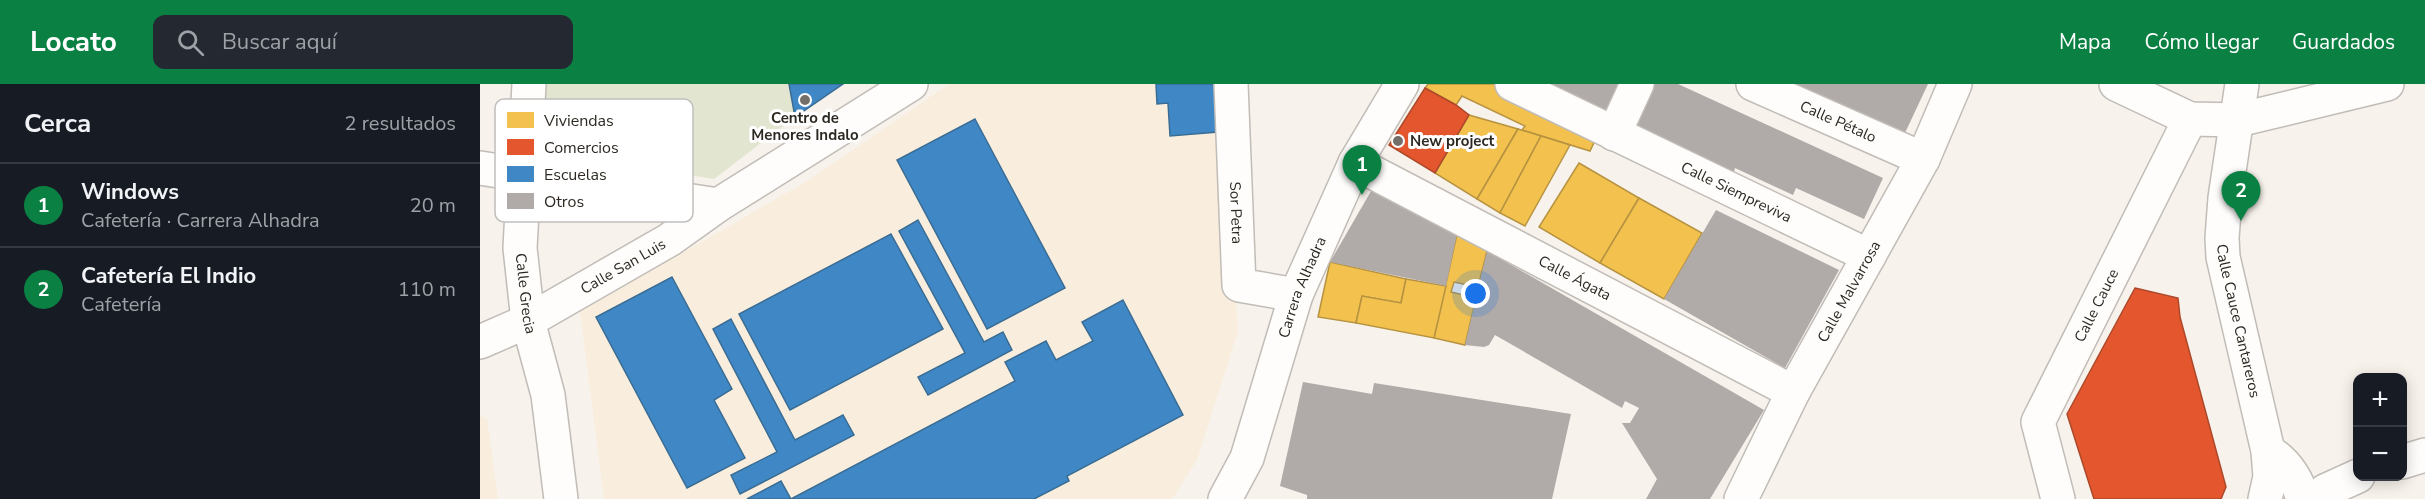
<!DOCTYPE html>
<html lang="es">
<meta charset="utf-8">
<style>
:root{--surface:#171b24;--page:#242831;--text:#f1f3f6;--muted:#9ea1a6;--line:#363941;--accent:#0b8043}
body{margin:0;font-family:"Nunito Sans",sans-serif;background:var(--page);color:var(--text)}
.controls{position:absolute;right:18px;bottom:18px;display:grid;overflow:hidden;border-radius:12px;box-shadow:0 3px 15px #0003}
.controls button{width:54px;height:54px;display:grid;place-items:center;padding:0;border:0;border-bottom:2px solid var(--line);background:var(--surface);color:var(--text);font:30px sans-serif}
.you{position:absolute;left:996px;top:210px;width:21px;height:21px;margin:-15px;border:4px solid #fff;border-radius:50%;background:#1a73e8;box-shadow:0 0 0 9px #1a73e833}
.badge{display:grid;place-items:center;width:39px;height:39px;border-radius:50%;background:var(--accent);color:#fff;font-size:20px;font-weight:700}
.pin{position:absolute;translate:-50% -50px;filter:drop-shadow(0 2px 3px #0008)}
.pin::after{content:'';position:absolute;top:32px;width:21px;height:18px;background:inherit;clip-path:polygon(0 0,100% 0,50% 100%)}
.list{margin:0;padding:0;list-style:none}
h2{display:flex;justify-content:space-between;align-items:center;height:78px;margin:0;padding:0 24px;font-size:26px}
h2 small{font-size:20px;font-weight:400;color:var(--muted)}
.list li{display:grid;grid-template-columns:39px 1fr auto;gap:18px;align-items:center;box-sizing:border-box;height:84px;padding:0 24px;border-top:2px solid var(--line)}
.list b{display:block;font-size:22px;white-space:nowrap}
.list p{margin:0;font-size:20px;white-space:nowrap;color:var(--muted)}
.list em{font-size:20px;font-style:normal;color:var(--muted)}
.icon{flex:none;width:33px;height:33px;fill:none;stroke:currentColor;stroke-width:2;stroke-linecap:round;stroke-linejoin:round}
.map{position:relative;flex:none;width:1945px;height:415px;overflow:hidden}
header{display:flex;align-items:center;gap:36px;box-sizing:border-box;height:84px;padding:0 30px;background:var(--accent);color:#fff}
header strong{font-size:28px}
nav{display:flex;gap:33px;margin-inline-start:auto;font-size:21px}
.search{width:420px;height:54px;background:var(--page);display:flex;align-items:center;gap:15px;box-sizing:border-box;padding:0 21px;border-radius:12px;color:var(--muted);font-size:22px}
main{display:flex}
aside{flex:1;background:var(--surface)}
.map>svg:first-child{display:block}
.built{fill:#f9eedd}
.green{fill:#e2e5d0}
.homes{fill:#f2c14e;stroke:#b79341;stroke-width:1.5}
.shops{fill:#e4572e;stroke:#ad492a;stroke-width:1.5}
.schools{fill:#3f88c5;stroke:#3a6c94;stroke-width:1.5}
.building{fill:#b0aaa9}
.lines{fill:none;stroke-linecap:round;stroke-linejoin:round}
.minor-casing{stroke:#c1bcb6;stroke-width:36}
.minor{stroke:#fefdfc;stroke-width:33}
.poi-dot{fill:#746f68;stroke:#fff;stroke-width:2}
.labels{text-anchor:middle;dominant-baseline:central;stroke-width:6;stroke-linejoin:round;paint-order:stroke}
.poi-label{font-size:15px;font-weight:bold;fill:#2d2922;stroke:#fff}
.street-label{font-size:15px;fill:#2d2922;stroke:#fff}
.key{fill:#fff;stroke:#c0bfbd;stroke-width:1.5}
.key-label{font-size:16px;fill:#2d2922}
</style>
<header>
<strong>Locato</strong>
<div class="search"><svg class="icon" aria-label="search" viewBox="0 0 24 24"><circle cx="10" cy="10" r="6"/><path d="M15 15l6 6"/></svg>Buscar aquí</div>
<nav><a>Mapa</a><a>Cómo llegar</a><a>Guardados</a></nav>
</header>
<main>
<aside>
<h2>Cerca<small>2 resultados</small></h2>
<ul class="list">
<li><span class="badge">1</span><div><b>Windows</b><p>Cafetería · Carrera Alhadra</p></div><em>20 m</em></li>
<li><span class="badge">2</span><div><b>Cafetería El Indio</b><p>Cafetería</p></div><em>110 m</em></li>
</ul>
</aside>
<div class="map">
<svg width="1945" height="415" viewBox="0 0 1945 415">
<rect width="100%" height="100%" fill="#f7f2eb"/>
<g class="built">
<polygon points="469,0 743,0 758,247 717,376 692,415 124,415 100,228 329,96"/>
<polygon points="0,332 7,334 18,415 0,415"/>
</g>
<polygon class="green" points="48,0 309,0 315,33 234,95 72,69 48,18"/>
<g class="homes">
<polygon points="948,0 1019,0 1119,48 1110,67 1042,46 1045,42 982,12 976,21 945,4"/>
<polygon points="989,31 1038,45 997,115 955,89"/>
<polygon points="1038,45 1061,52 1020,129 997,115"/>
<polygon points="1061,52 1090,61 1045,142 1020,129"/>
<polygon points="1099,79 1159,114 1120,179 1059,143"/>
<polygon points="1159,114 1222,149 1184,215 1120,179"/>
<polygon points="977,150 1007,167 998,203 974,198 971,208 996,214 985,261 954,254"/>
<polygon points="850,178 926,195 921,219 882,212 876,239 838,233"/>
<polygon points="926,195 966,202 954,254 876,239 882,212 921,219"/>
</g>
<g class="shops">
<polygon points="945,4 976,21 989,31 955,89 909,61"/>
<polygon points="1655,204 1698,214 1700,233 1746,403 1741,415 1614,415 1587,330"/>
</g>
<g class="schools">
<polygon points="309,0 363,0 315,33"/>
<polygon points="676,0 735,0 738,48 690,52 688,19 677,20"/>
<polygon points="495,35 585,204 507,245 417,76"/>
<polygon points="438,136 504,258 523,248 532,266 448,311 438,293 485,269 419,147"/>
<polygon points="411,150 463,245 310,326 259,230"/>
<polygon points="192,193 252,305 234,316 265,374 207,404 116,233"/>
<polygon points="643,216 703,331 587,392 589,397 554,415 267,415 301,397 311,415 535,297 525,278 566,257 576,276 613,257 602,238"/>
<polygon points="251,235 315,356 363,331 374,351 260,410 251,391 297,368 233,245"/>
</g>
<g class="building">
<polygon points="1057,0 1141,0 1127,34"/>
<polygon points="1174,0 1198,0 1403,94 1384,135 1316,104 1313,111 1255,84 1253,92 1153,45"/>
<polygon points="1312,0 1448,0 1424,51"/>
<polygon points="894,102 977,150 966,202 850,178"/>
<polygon points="1236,126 1359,186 1305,284 1184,215"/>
<polygon points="1007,167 1284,326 1230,415 1166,415 1177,395 1142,339 1150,339 1159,324 1145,317 1142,324 1015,251 1009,261 1004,263 985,261"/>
<polygon points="823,298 892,310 894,299 1091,330 1072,415 827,415 827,411 800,402"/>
</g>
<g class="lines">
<g class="minor-casing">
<g id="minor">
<path id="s1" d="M49 0 40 164 48 237 68 311 81 415"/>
<path id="s2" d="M751 0 759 201 816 211"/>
<path id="s3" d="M1032 0 1389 172"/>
<path id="s4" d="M1273 0 1443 75"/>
<polyline points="1636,0 1710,35 1758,36 1907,0"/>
<path id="s5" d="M1762 0 1745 114 1742 154 1743 173 1788 367 1790 393 1785 415"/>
<polyline points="1134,50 1157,0"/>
<path id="s6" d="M875 79 1313 308"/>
<polyline points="0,84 238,121"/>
<path id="s7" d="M0 258 48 237 189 156 238 121 431 0"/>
<path d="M1788 367C1806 378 1817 395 1823 415"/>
<polyline points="1922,378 1945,371"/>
<path id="s8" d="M745 415 767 374 816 211 875 79 922 0"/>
<path id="s9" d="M1261 415 1313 308 1443 75 1475 0"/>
<path id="s10" d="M1578 415 1558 338 1710 35"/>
<polyline points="1839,415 1845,407 1878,392"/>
</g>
</g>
<use href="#minor" class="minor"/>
</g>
<g class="poi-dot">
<circle cx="325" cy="16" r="6"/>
<circle cx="918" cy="57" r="6"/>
</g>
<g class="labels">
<g class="poi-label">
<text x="325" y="34">Centro de<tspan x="325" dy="17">Menores Indalo</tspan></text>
<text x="930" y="57" text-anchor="start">New project</text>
</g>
<g class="street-label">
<text stroke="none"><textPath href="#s4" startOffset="93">Calle Pétalo</textPath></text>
<text stroke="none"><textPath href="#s3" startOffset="249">Calle Siempreviva</textPath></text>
<text stroke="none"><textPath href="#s2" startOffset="129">Sor Petra</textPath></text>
<text stroke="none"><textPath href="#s7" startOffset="162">Calle San Luis</textPath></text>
<text stroke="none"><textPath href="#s6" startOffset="248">Calle Ágata</textPath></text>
<text stroke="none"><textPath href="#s8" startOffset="226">Carrera Alhadra</textPath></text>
<text stroke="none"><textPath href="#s9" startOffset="234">Calle Malvarrosa</textPath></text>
<text stroke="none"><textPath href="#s1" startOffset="210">Calle Grecia</textPath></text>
<text stroke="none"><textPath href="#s10" startOffset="210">Calle Cauce</textPath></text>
<text stroke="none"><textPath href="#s5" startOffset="240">Calle Cauce Cantareros</textPath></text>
</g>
</g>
<rect x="15" y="15" width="198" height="123" rx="9" class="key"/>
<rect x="27" y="28" width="27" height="16" fill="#f2c14e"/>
<rect x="27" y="55" width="27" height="16" fill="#e4572e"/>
<rect x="27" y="82" width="27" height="16" fill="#3f88c5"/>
<rect x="27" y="109" width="27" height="16" fill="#b0aaa9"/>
<g class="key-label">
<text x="64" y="42">Viviendas</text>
<text x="64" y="69">Comercios</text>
<text x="64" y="96">Escuelas</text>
<text x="64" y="123">Otros</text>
</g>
</svg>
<div class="controls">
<button>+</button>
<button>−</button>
</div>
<div class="you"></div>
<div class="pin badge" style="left:882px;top:111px">1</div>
<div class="pin badge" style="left:1761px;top:137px">2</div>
</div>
</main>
